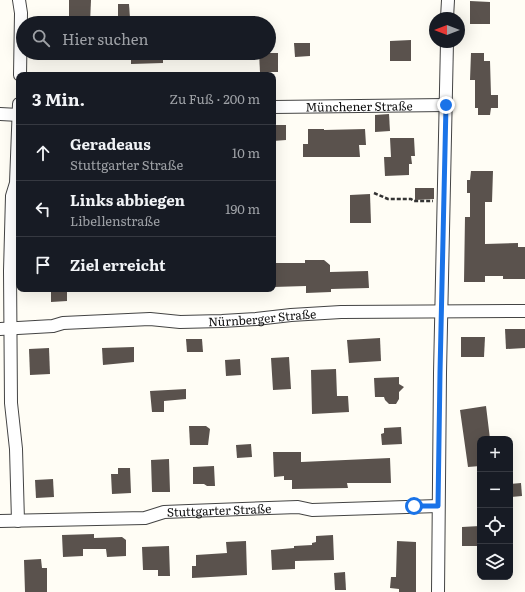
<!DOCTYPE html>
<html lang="de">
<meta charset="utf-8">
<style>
:root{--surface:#171b24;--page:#20242c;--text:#f1f3f6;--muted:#9ea1a6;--line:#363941}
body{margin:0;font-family:Literata,serif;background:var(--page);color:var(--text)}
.controls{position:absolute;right:12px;bottom:12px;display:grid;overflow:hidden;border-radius:8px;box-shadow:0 4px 16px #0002}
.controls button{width:36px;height:36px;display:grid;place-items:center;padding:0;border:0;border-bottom:1px solid var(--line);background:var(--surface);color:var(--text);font:20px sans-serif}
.compass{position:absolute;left:429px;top:12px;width:36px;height:36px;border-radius:50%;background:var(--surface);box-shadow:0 4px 16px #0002;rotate:270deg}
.stop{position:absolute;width:12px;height:12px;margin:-9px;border:3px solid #1a73e8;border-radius:50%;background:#fff}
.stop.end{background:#1a73e8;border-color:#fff;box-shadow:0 1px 4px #0008}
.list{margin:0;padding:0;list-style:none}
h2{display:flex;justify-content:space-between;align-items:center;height:52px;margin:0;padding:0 16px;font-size:17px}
h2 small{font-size:13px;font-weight:400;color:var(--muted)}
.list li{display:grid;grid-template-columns:26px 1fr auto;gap:12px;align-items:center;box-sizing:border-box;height:56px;padding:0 16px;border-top:1px solid var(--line)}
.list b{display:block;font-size:15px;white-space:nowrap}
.list p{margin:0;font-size:13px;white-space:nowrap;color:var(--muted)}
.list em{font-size:13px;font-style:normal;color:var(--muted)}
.icon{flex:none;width:22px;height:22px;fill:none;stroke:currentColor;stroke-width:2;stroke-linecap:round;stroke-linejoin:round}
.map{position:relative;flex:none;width:525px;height:592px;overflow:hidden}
.search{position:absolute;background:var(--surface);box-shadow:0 4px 16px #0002;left:16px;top:16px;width:260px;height:44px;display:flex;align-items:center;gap:10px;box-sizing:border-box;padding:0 14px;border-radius:22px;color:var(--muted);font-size:15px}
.panel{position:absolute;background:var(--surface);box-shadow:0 4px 16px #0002;left:16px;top:72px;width:260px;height:220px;border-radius:8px}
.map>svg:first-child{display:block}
.building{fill:#5a524d}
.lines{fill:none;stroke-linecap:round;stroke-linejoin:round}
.minor-casing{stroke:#444;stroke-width:14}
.path{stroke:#333;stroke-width:2.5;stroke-dasharray:4 2;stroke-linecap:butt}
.minor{stroke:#fff;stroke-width:12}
.route{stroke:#1a73e8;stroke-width:5}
.labels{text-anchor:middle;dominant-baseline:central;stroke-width:4;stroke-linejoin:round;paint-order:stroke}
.street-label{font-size:12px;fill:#111;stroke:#fff}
</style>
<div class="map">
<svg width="525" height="592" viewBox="0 0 525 592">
<rect width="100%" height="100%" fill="#fffdf5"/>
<g class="building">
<polygon points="69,0 91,0 90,23 69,23"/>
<polygon points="470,1 490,2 490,24 470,24"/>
<polygon points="118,4 129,4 130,18 118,19"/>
<polygon points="411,40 411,61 390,61 390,41"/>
<polygon points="294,43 310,43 310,56 295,57"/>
<polygon points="131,53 163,53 163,63 131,64"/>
<polygon points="259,53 278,53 278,72 260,72"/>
<polygon points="471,53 484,53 484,61 490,61 491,95 498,95 498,108 491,108 490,115 478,115 478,108 475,108 475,80 470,80"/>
<polygon points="389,114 390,131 375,132 375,115"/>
<polygon points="273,125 286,125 286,140 273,141"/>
<polygon points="308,129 324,129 324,130 365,129 366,145 359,145 360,157 303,157 303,144 308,144"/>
<polygon points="390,138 414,138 415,156 411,156 412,164 409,164 409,175 385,176 384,157 391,157"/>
<polygon points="471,171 493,171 492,202 485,202 485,244 518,243 518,247 525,247 525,279 503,279 503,276 485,276 485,282 464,282 465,217 470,217 470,193 467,193 467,180 470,180"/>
<polygon points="415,188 434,188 434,199 415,200"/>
<polygon points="370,194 371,223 350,223 350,195"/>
<polygon points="305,260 324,260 330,265 330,272 368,271 369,288 331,289 331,292 306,293 306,286 273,287 273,263 305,263"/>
<polygon points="51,289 67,289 67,301 51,302"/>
<polygon points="505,329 525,329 525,348 506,349"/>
<polygon points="461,337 485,337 484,357 461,357"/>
<polygon points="380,338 381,361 349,363 347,340"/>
<polygon points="186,339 202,339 203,352 187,352"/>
<polygon points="134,347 134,362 103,365 102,348"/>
<polygon points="49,348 50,374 30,375 29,349"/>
<polygon points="289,357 291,389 273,390 271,358"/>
<polygon points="240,359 241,375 226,376 225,360"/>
<polygon points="336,369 337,396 348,396 349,412 312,414 311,370"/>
<polygon points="399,377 399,384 404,387 399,392 399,399 396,404 389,404 385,400 384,397 375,397 374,378"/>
<polygon points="186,389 186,399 164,401 164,412 152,412 150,391"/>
<polygon points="486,406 490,439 480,439 480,466 468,467 460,410"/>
<polygon points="189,426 206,426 210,429 208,445 190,445"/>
<polygon points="401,427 402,444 382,445 381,434 384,433 384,428"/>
<polygon points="251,444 252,457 237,458 236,445"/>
<polygon points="273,452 301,452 301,462 390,458 391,483 347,483 348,488 292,489 292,480 284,480 284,476 274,477"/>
<polygon points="169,459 170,492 152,492 151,460"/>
<polygon points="214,466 215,486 207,486 204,484 193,484 193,467"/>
<polygon points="118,468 130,468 131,493 112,494 111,474 118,474"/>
<polygon points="53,479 54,497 36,498 35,480"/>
<polygon points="521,483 522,496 511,497 510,484"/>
<polygon points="480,526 480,546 462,546 462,527"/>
<polygon points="94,534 94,538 122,537 126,540 126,556 107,557 106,549 83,549 83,556 63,557 62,535"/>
<polygon points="333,535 334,560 295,561 295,569 272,570 271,550 294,548 294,546 312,545 312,543 316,542 316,536"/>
<polygon points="246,541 247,575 192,578 192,566 196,566 196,555 227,553 226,542"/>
<polygon points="397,541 416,542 416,592 399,592 399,589 390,588 391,577 396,577"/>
<polygon points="169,546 170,576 158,576 158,570 143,570 142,547"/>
<polygon points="41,559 42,568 47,568 47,592 25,592 24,560"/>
<polygon points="345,572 346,590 335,590 334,573"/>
</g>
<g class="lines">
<g class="minor-casing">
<g id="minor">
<polyline points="19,0 21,13 20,75"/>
<polyline points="447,18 448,0"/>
<path id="s1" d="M273 107 446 105"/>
<polyline points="0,114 19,115"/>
<path id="s2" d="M0 329 53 326 63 323 150 319 180 322 222 321 256 319 291 315 341 312 525 311"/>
<path id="s3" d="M0 521 145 518 164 512 189 511 298 507 312 510 438 506"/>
<polyline points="18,521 16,449 11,403 10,271 12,196 16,183 19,104"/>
<polyline points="438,592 440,373 447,42"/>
</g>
</g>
<polyline class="path" points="374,193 388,199 411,199 414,201 433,201"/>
<use href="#minor" class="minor"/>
</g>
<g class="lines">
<polyline class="route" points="414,506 438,506 440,373 446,105"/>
</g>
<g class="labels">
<g class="street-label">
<text stroke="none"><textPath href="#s1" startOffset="86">Münchener Straße</textPath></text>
<text stroke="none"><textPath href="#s2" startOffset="263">Nürnberger Straße</textPath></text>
<text stroke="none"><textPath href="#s3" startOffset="220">Stuttgarter Straße</textPath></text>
</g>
</g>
</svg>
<div class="controls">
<button>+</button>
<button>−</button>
<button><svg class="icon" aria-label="locate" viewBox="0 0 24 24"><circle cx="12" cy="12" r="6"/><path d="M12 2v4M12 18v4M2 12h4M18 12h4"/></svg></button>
<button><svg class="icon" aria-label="layers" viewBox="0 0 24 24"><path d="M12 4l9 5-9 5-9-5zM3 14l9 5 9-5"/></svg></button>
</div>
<svg class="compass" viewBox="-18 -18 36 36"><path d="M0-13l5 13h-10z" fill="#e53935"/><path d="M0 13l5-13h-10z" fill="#9ea1a6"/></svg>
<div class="stop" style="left:414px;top:506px"></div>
<div class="stop end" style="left:446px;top:105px"></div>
<div class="search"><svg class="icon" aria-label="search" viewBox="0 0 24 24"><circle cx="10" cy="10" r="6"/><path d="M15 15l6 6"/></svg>Hier suchen</div>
<section class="panel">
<h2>3 Min.<small>Zu Fuß · 200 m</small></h2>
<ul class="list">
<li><svg class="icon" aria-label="ahead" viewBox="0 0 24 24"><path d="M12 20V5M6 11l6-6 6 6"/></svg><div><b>Geradeaus</b><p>Stuttgarter Straße</p></div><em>10 m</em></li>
<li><svg class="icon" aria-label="left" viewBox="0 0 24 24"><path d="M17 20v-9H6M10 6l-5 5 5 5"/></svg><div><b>Links abbiegen</b><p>Libellenstraße</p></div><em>190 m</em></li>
<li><svg class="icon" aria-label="arrive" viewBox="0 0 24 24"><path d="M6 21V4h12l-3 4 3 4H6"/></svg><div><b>Ziel erreicht</b></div></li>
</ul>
</section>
</div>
